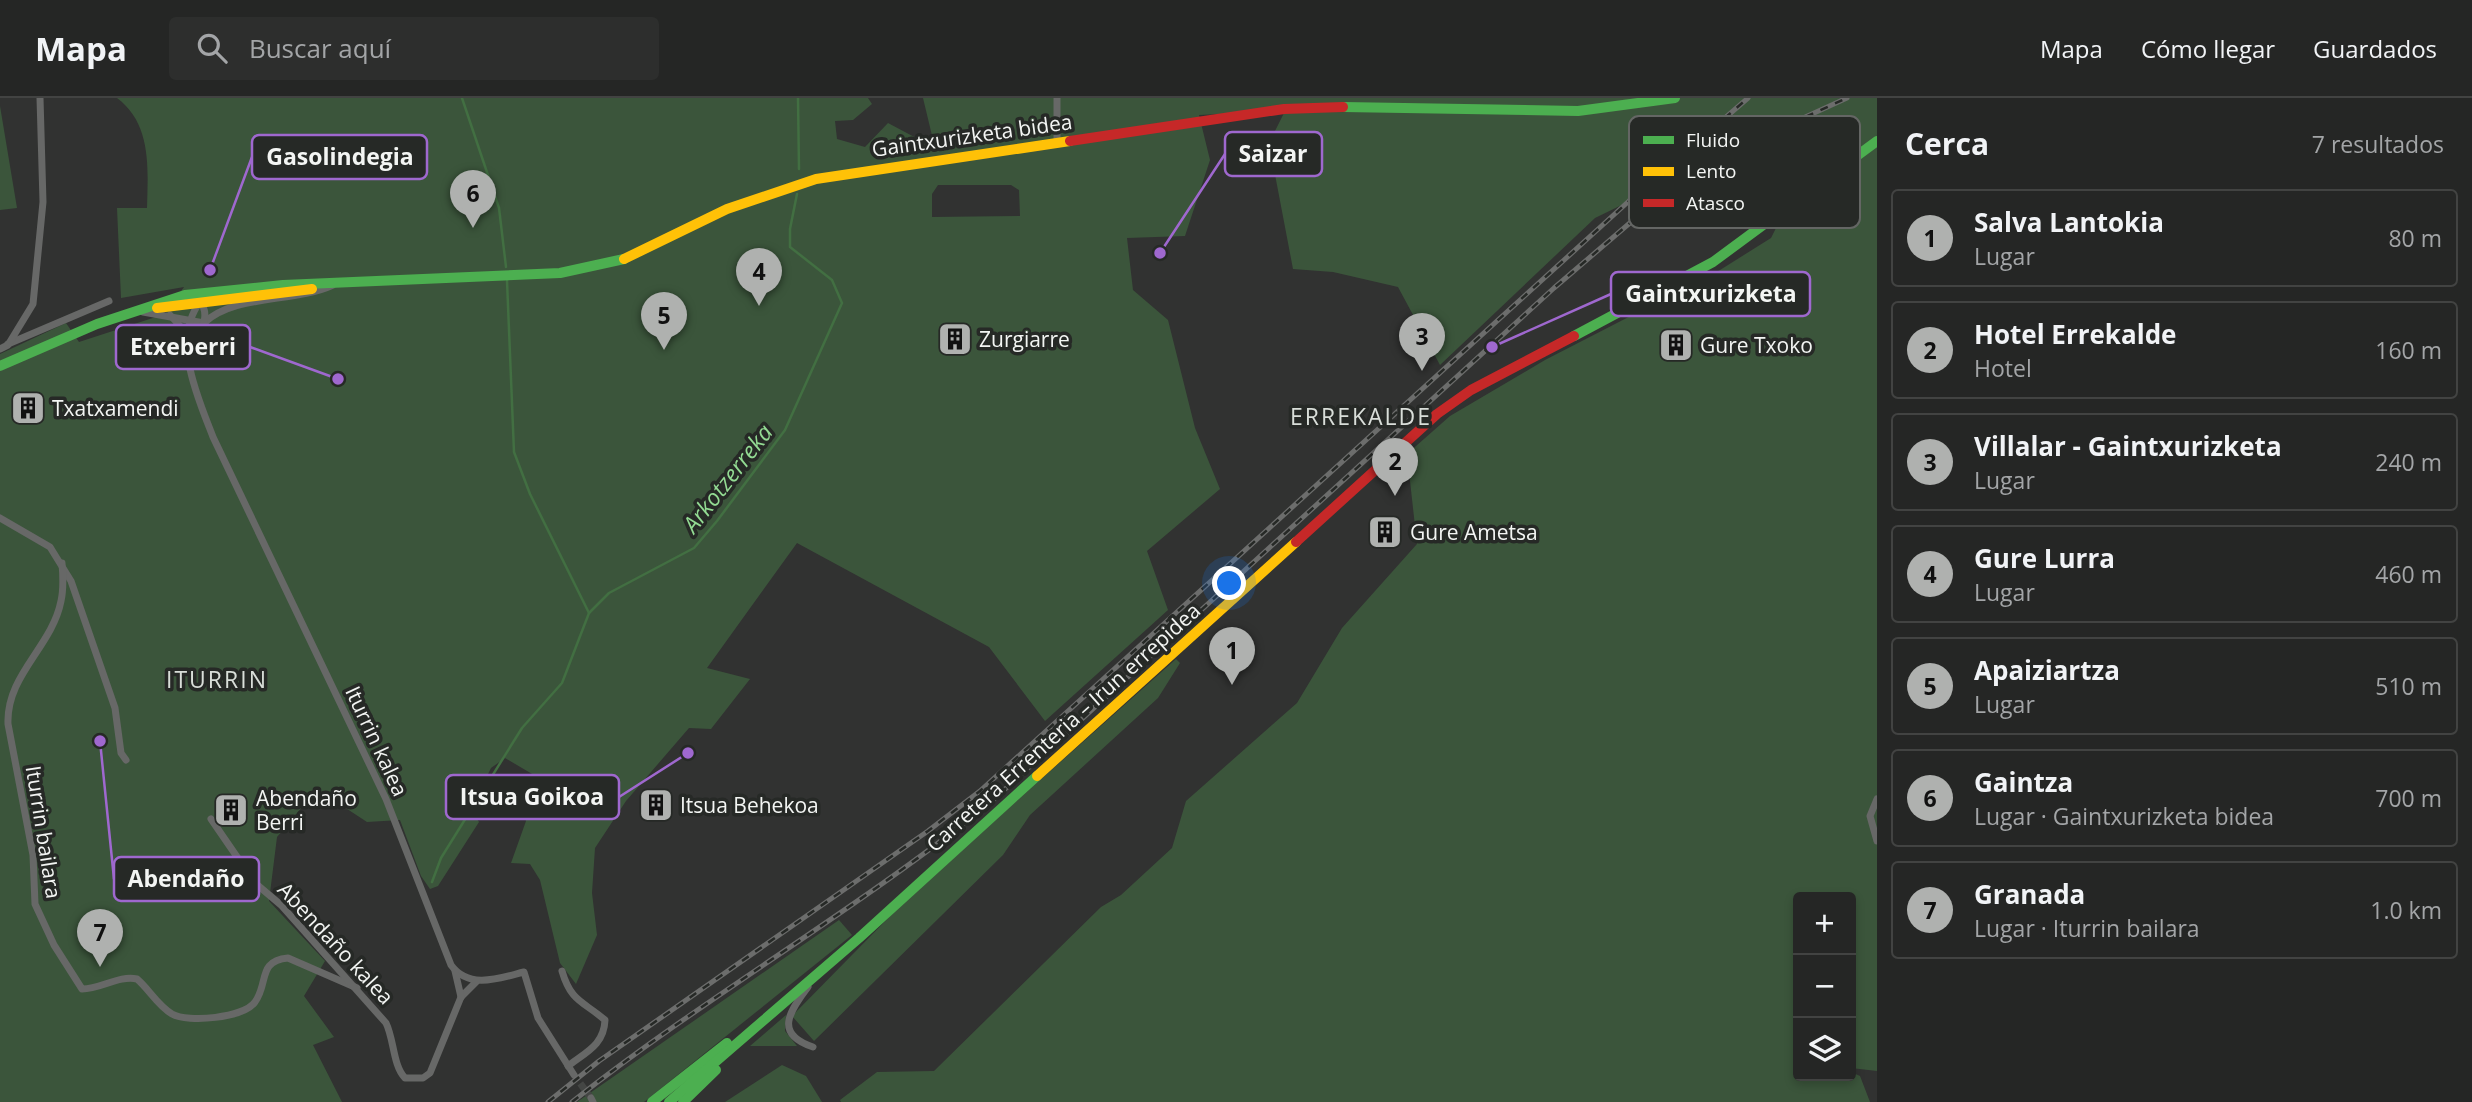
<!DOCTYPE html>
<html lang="es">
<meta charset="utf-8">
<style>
:root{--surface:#252625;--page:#2d2e2d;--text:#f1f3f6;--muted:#a3a5a7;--line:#424342;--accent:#afb1af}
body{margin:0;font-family:"Open Sans",sans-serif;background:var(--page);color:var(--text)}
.controls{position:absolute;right:21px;bottom:21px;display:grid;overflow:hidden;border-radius:7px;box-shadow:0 4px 10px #0003}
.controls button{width:63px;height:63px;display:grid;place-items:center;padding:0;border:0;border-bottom:2px solid var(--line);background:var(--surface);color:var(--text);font:35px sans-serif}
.you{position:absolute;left:1230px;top:486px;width:24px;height:24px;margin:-18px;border:5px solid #fff;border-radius:50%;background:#1a73e8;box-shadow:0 0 0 10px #1a73e833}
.badge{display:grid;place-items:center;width:46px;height:46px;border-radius:50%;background:var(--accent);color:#111;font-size:23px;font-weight:700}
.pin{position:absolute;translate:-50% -58px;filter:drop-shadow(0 2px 4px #0008)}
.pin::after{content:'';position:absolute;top:37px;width:24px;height:21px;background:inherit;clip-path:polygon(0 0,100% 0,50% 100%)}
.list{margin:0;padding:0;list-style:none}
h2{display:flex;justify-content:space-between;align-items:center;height:91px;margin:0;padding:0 28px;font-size:30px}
h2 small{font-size:23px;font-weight:400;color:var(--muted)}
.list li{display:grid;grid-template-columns:46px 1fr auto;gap:21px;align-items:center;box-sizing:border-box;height:98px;margin:0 14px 14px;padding:0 14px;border:2px solid var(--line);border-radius:7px}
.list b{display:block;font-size:26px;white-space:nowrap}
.list p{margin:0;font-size:23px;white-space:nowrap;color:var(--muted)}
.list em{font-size:23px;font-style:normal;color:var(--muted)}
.icon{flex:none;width:38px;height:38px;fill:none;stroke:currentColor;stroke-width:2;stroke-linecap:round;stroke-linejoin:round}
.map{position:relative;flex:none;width:1877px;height:1004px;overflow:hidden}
header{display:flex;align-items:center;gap:42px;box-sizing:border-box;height:98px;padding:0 35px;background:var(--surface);border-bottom:2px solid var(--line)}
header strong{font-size:33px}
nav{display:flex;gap:38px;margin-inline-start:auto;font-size:24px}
.search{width:490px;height:63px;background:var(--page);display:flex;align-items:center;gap:18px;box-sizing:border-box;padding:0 24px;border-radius:7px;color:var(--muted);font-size:26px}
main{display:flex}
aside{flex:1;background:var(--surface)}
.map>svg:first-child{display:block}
.green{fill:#3b553b;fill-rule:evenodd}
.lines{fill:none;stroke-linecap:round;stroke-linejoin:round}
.stream{stroke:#426f42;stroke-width:2.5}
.street-tunnel{stroke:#444644;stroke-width:7;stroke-dasharray:7 3.5;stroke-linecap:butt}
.street{stroke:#676867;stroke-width:7}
.fast{stroke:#4caf50;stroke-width:10}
.slow{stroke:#ffc107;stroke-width:10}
.jam{stroke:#c62828;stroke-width:10}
.rail-casing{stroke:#6c6d6c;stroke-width:5}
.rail{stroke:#262926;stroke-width:2.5;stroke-dasharray:8;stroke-linecap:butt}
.labels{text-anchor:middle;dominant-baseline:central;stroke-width:7;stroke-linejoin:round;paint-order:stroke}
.street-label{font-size:21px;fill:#f3f5f3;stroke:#262926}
.poi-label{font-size:21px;fill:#f3f5f3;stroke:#262926;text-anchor:start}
.neighbourhood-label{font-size:23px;letter-spacing:2px;fill:#d9ded9;stroke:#262926}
.water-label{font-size:23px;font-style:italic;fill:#93db93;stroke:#262926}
.key{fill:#262926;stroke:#646664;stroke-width:2}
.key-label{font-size:19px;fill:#f3f5f3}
.leader{fill:none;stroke:#9f68cf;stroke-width:2.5}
.callout-dot{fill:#9f68cf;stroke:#262926;stroke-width:2.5}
.callout{fill:#262926;stroke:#9f68cf;stroke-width:2.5}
.callout-label{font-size:23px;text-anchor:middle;font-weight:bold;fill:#f3f5f3}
</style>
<header>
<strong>Mapa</strong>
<div class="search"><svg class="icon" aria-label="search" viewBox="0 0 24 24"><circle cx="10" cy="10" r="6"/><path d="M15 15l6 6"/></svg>Buscar aquí</div>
<nav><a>Mapa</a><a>Cómo llegar</a><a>Guardados</a></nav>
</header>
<main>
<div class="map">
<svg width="1877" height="1004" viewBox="0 0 1877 1004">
<rect width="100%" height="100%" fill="#313231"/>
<g class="green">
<path d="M117 0H868L872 6 853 22 835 23 837 41 865 49 888 25 935 50 923 0H1877V973L1851 970V799H1798V978H1851V974L1860 978 1870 1004H841L840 1002 877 974 934 973 1101 809 1121 797 1172 750 1186 703 1297 605 1342 530 1417 446 1407 356 1450 318 1545 262 1720 172 1771 140 1776 130 1797 111 1744 40 1677 80 1595 120 1440 267 1398 189 1333 174 1293 171 1269 45 1285 13 1199 17 1210 62 1185 138 1127 140 1133 192 1168 222 1195 330 1220 391 1147 453 1168 512 1045 623 989 549 797 445 707 570 750 581 711 631 689 630 626 703 595 750 592 795 597 837 576 886 560 865 540 782 530 766 511 765 526 723 521 712 539 680 505 660 491 670 471 711 479 724 438 788 430 791 421 778 400 722 367 724 338 705 307 703 277 739 269 803 325 863 304 898 334 939 313 947 342 1004H0V256L66 225 79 244 165 216 184 189 121 200 117 110H147C148 71 152 26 117 0ZM938 87H1011L1019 92 1020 118 932 119V96Z"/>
<polygon points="0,8 17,110 0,112"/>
<polygon points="1176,561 1180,565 1158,600 1030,717 1003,757 814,943 792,918 909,799"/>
<polygon points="839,822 852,837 644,1004 577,1004"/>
<polygon points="786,917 785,933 797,948 750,948"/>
<polygon points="782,967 806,978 822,1004 725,1004"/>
</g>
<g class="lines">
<g class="stream">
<polyline points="462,0 499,110 506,169"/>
<polyline points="798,0 799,71"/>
<polyline points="507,183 514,354 530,396 589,515"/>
<polyline points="432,784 441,760 522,630 562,585 589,515 609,495 694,450 717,423 785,332 842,205 832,182 790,149 790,131 797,96"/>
</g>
<polyline class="street-tunnel" points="574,977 591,1000"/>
<g class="street">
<polyline points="1057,44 1057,0"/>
<polyline points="143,214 204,225"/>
<polyline points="170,217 181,229 186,241"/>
<path d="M204 225C234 196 294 205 333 187"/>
<polyline points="8,246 109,203"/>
<polyline points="0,251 8,247 33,206 43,104 40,0"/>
<path d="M189 259C194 241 214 220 200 204 171 242 198 300 213 339L386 701 451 867C469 892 500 880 524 874L538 920 574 977"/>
<polyline points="0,420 50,449 71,483 115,610 121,655 126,662"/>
<path d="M62 465C63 477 64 490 61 503 52 549 6 577 8 626L33 757 35 806 54 847 82 891C101 891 119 877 137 881 149 891 157 907 172 916 188 925 244 920 255 904 269 885 257 863 288 860L357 890"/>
<polyline points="1877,701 1870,718 1877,743"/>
<path d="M211 721 255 785 281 807 386 925C394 941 393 968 405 980H423L430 975 461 899 477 883"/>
<polyline points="455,873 461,899"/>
<path d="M562 873C571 904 583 903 605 922 604 947 586 954 568 968"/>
<path d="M808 889C789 914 774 936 813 949"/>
<polyline points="591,1000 593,1004"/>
</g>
<g class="fast">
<polyline points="1343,9 1578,13 1675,0"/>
<polyline points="1574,238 1713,164 1877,43"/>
<polyline points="0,268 97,226 185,197 283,187 560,175 624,161"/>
<polyline points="652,1004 727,945"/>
<polyline points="669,1004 859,840 1037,678"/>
<polyline points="683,1004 716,972"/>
</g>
<g class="slow">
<polyline points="624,161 727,111 816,81 1070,43"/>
<polyline points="157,210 312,191"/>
<polyline points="1037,678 1296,444"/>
</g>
<g class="jam">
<polyline points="1070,43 1284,11 1343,9"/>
<polyline points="1296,444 1437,316 1471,292 1574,238"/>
</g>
<g class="rail-casing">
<g id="rail">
<polyline points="548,1004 599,963 928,733 980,693 1629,103 1748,0"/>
<path d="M572 1004C707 897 858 812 992 703L1554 190 1638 118 1695 78 1755 42 1847 0"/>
</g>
</g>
<use href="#rail" class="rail"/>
</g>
<defs>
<g id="building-square" transform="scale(1.75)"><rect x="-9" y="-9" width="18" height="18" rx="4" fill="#afb1af" stroke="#262926"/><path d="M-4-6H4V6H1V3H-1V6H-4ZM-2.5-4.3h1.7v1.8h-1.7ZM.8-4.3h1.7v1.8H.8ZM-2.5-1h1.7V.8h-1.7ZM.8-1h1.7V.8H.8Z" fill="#111"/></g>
</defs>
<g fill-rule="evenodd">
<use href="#building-square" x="955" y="241"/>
<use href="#building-square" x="1676" y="247"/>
<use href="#building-square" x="28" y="310"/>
<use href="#building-square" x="1385" y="434"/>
<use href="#building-square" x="656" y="707"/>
<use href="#building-square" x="231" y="712"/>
</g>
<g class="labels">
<g class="street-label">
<text transform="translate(972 37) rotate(-8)">Gaintxurizketa bidea</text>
<text transform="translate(1063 629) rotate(-42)">Carretera Errenteria – Irun errepidea</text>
<text transform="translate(377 643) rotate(65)">Iturrin kalea</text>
<text transform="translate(44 734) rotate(81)">Iturrin bailara</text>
<text transform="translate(336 845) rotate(47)">Abendaño kalea</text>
</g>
<g class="poi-label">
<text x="979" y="241">Zurgiarre</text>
<text x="1700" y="247">Gure Txoko</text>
<text x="52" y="310">Txatxamendi</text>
<text x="1410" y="434">Gure Ametsa</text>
<text x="256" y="700">Abendaño<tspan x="256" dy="24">Berri</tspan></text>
<text x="680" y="707">Itsua Behekoa</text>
</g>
<g class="neighbourhood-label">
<text x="1361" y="318">ERREKALDE</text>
<text x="217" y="581">ITURRIN</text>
</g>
<g class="water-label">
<text transform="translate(727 380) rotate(-52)">Arkotzerreka</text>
</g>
</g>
<rect x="1629" y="18" width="231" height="112" rx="10" class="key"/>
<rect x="1643" y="38" width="31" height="8" fill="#4caf50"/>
<rect x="1643" y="69" width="31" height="9" fill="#ffc107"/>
<rect x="1643" y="101" width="31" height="8" fill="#c62828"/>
<g class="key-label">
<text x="1686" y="49">Fluido</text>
<text x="1686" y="80">Lento</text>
<text x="1686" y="112">Atasco</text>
</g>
<path class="leader" d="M1160 155L1225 56M210 172L252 59M1492 249L1611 196M338 281L250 249M688 655L619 699M100 643L114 781"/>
<g class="callout-dot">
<circle cx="1160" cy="155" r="7"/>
<circle cx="210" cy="172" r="7"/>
<circle cx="1492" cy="249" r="7"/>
<circle cx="338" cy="281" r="7"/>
<circle cx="688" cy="655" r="7"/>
<circle cx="100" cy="643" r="7"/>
</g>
<g class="callout">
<rect x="1225" y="34" width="97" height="44" rx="7"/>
<rect x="252" y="37" width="175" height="44" rx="7"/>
<rect x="1611" y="174" width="199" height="44" rx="7"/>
<rect x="116" y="227" width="134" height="44" rx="7"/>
<rect x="446" y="677" width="173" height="44" rx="7"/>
<rect x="114" y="759" width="145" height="44" rx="7"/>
</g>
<g class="callout-label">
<text x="1273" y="64">Saizar</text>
<text x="340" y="67">Gasolindegia</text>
<text x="1711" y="204">Gaintxurizketa</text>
<text x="183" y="257">Etxeberri</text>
<text x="532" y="707">Itsua Goikoa</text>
<text x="186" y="789">Abendaño</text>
</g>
</svg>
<div class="controls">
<button>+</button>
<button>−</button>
<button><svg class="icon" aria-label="layers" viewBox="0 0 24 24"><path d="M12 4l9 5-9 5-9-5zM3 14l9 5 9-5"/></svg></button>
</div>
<div class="you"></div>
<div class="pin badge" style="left:1232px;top:587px">1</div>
<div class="pin badge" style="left:1395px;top:398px">2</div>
<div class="pin badge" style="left:1422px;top:273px">3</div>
<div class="pin badge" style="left:759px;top:208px">4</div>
<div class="pin badge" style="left:664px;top:252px">5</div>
<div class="pin badge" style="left:473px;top:130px">6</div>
<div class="pin badge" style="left:100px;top:869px">7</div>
</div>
<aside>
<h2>Cerca<small>7 resultados</small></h2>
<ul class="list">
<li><span class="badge">1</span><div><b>Salva Lantokia</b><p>Lugar</p></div><em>80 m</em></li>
<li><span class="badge">2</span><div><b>Hotel Errekalde</b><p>Hotel</p></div><em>160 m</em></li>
<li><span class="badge">3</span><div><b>Villalar - Gaintxurizketa</b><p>Lugar</p></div><em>240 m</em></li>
<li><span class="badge">4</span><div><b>Gure Lurra</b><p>Lugar</p></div><em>460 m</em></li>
<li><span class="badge">5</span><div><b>Apaiziartza</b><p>Lugar</p></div><em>510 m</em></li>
<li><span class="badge">6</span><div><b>Gaintza</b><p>Lugar · Gaintxurizketa bidea</p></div><em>700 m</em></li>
<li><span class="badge">7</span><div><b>Granada</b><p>Lugar · Iturrin bailara</p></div><em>1.0 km</em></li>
</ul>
</aside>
</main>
